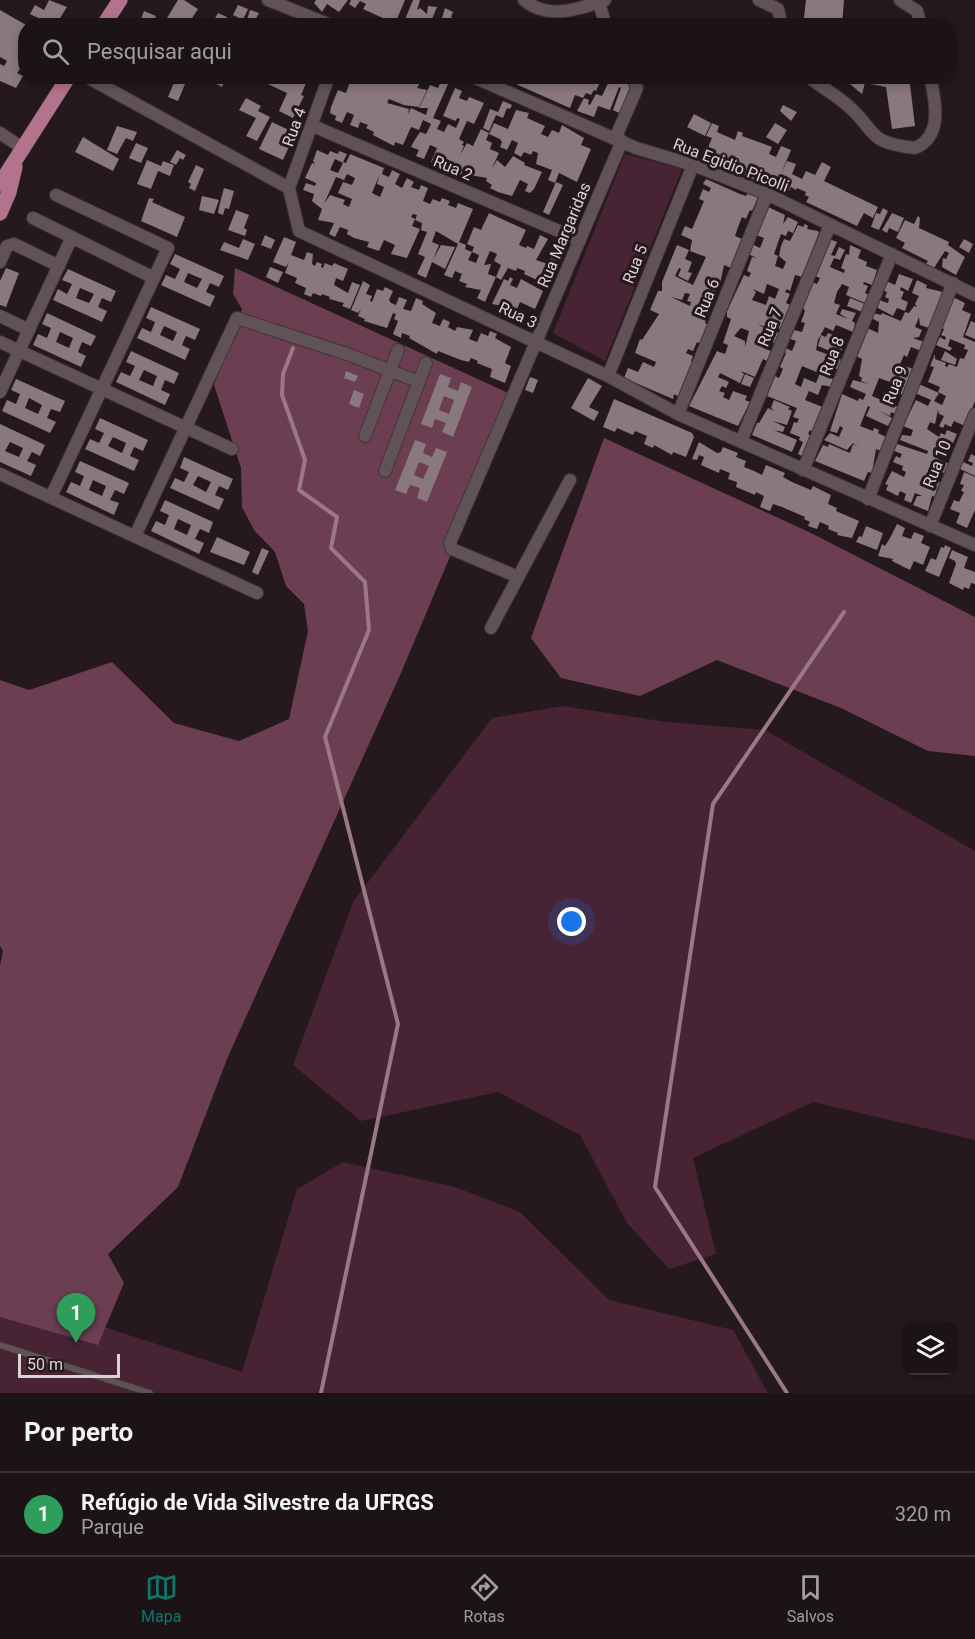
<!DOCTYPE html>
<html lang="pt">
<meta charset="utf-8">
<style>
:root{--surface:#1c1316;--page:#251c1f;--text:#f1f3f6;--muted:#a09ea1;--line:#3a3235;--accent:#0f766e}
body{margin:0;font-family:Roboto,sans-serif;background:var(--page);color:var(--text)}
.controls{position:absolute;right:18px;bottom:18px;display:grid;overflow:hidden;border-radius:12px;box-shadow:0 3px 9px #0003}
.controls button{width:54px;height:54px;display:grid;place-items:center;padding:0;border:0;border-bottom:2px solid var(--line);background:var(--surface);color:var(--text);font:30px sans-serif}
.scale{position:absolute;left:18px;bottom:15px;width:102px;box-sizing:border-box;padding-left:6px;border:3px solid #dbd2d5;border-top:0;font-size:16px;line-height:21px;white-space:nowrap;color:#dbd2d5;-webkit-text-stroke:4px #25191d;paint-order:stroke}
.you{position:absolute;left:572px;top:922px;width:21px;height:21px;margin:-15px;border:4px solid #fff;border-radius:50%;background:#1a73e8;box-shadow:0 0 0 9px #1a73e833}
.badge{display:grid;place-items:center;width:39px;height:39px;border-radius:50%;background:var(--accent);color:#fff;font-size:20px;font-weight:700}
.pin{position:absolute;translate:-50% -50px;filter:drop-shadow(0 2px 3px #0008)}
.pin::after{content:'';position:absolute;top:32px;width:21px;height:18px;background:inherit;clip-path:polygon(0 0,100% 0,50% 100%)}
.list{margin:0;padding:0;list-style:none}
h2{display:flex;justify-content:space-between;align-items:center;height:78px;margin:0;padding:0 24px;font-size:26px}
h2 small{font-size:20px;font-weight:400;color:var(--muted)}
.list li{display:grid;grid-template-columns:39px 1fr auto;gap:18px;align-items:center;box-sizing:border-box;height:84px;padding:0 24px;border-top:2px solid var(--line)}
.list b{display:block;font-size:22px;white-space:nowrap}
.list p{margin:0;font-size:20px;white-space:nowrap;color:var(--muted)}
.list em{font-size:20px;font-style:normal;color:var(--muted)}
.icon{flex:none;width:33px;height:33px;fill:none;stroke:currentColor;stroke-width:2;stroke-linecap:round;stroke-linejoin:round}
.map{position:relative;flex:none;width:975px;height:1393px;overflow:hidden}
.search{position:absolute;background:var(--surface);box-shadow:0 3px 9px #0003;left:18px;right:18px;top:18px;height:66px;display:flex;align-items:center;gap:15px;box-sizing:border-box;padding:0 21px;border-radius:24px;color:var(--muted);font-size:22px}
.sheet{height:162px;background:var(--surface)}
nav{display:flex;justify-content:space-around;align-items:center;box-sizing:border-box;height:84px;border-top:2px solid var(--line);background:var(--surface);font-size:16px;color:var(--muted)}
nav a{display:grid;justify-items:center;gap:3px}
nav .on{color:var(--accent)}
.map>svg:first-child{display:block}
.green{fill:#482333}
.forest{fill:#6b3f51}
.lines{fill:none;stroke-linecap:round;stroke-linejoin:round}
.stream{stroke:#9b7885;stroke-width:4}
.building{fill:#89787e;fill-rule:evenodd}
.lane-casing{stroke:#3f3539;stroke-width:8}
.street-casing{stroke:#3f3539;stroke-width:14}
.primary-casing{stroke:#3f3539;stroke-width:16}
.lane{stroke:#615257;stroke-width:6}
.street{stroke:#615257;stroke-width:12}
.primary{stroke:#b3738c;stroke-width:15}
.labels{text-anchor:middle;dominant-baseline:central;stroke-width:6;stroke-linejoin:round;paint-order:stroke}
.street-label{font-size:16px;fill:#dbd2d5;stroke:#25191d}
</style>
<div class="map">
<svg width="975" height="1393" viewBox="0 0 975 1393">
<rect width="100%" height="100%" fill="#25191d"/>
<g class="green">
<polygon points="625,154 682,169 605,361 553,333"/>
<polygon points="562,706 667,722 765,730 975,851 975,1140 813,1102 693,1158 716,1254 669,1269 627,1223 580,1135 498,1092 361,1121 293,1065 353,902 492,718"/>
<polygon points="343,1162 455,1187 520,1212 609,1300 733,1330 768,1393 0,1393 0,1293 242,1372 297,1189"/>
</g>
<g class="forest">
<polygon points="235,268 517,397 401,673 227,1059 178,1187 108,1254 124,1283 98,1345 0,1317 0,966 3,951 0,946 0,680 29,690 112,662 174,723 239,741 289,719 308,631 304,604 286,586 275,552 254,530 242,507 241,468 214,385 242,309 233,294"/>
<polygon points="604,438 809,532 975,617 975,756 928,751 841,708 717,660 640,696 561,678 531,638"/>
</g>
<g class="lines">
<g class="stream">
<polyline points="293,348 283,374 282,395 305,460 299,490 337,517 331,548 365,582 369,630 325,737 398,1024 321,1393"/>
<polyline points="787,1393 655,1187 713,804 844,612"/>
</g>
</g>
<g class="building">
<polygon points="49,0 67,7 55,26 30,14 35,5 44,10"/>
<polygon points="178,0 184,0 198,9 187,26 178,26 167,18"/>
<polygon points="316,0 348,0 339,12 327,4 322,12 314,3"/>
<polygon points="351,0 405,0 394,26 385,26 387,20 363,9 366,4 360,1 355,8 349,4"/>
<polygon points="413,0 420,0 417,10 420,8 427,14 428,6 437,7 429,26 411,26 404,22"/>
<polygon points="806,0 844,0 842,26 803,26"/>
<polygon points="238,5 248,9 243,20 233,15"/>
<polygon points="445,8 453,12 451,17 457,20 454,26 447,26 449,21 442,18"/>
<polygon points="0,10 26,25 26,72 20,69 17,73 23,76 16,88 0,81 0,64 4,66 7,61 0,57"/>
<polygon points="250,10 259,13 254,22 262,26 245,26"/>
<polygon points="144,11 156,16 153,24 141,19"/>
<polygon points="218,13 227,17 225,26 207,26 210,18 214,20"/>
<polygon points="201,76 227,76 222,87"/>
<polygon points="260,76 309,76 301,95 304,96 293,118 279,111 287,93 259,80"/>
<polygon points="352,76 390,76 388,79 396,83 399,78 405,80 397,76 424,76 417,88 427,90 419,107 404,105 389,99 387,103 409,109 408,114 411,108 426,115 428,108 419,108 430,85 438,88 442,79 449,82 433,118 441,121 437,129 444,132 448,124 456,128 460,119 457,118 456,121 443,116 455,88 462,91 459,98 467,101 469,97 484,103 474,124 467,121 459,139 464,142 462,145 464,146 460,155 467,143 473,146 481,129 489,133 486,140 492,143 490,149 499,153 492,168 497,160 505,167 513,156 525,163 524,165 542,172 534,189 530,193 525,191 528,184 520,180 512,196 498,192 490,188 492,185 486,181 487,178 470,175 472,169 465,166 461,175 431,162 437,148 430,145 424,159 416,156 419,150 411,147 414,141 420,132 426,134 431,124 423,120 419,130 411,127 403,145 395,142 394,146 373,135 374,132 366,128 368,125 360,122 358,128 350,125 354,115 347,112 342,123 335,120 336,116 330,113 331,107 338,90 346,93"/>
<polygon points="514,76 565,76 574,80 575,76 603,76 596,91 594,90 591,95 586,93 583,98 575,95 570,108 518,85 512,81"/>
<polygon points="840,76 909,76 915,126 892,129 886,87 865,83 862,94"/>
<polygon points="610,79 632,85 621,114 613,110 621,88 619,87 610,110 598,106 594,117 577,111 584,98 589,100 588,104 590,105 596,94 602,96"/>
<polygon points="175,80 185,84 178,101 168,97"/>
<polygon points="246,98 261,106 258,111 270,117 257,141 246,136 256,118 239,110"/>
<polygon points="503,101 512,105 510,109 507,108 503,118 496,115 489,131 483,128 490,109 498,112"/>
<polygon points="783,105 797,112 791,121 780,111"/>
<polygon points="516,110 529,113 527,118 545,126 541,134 548,137 552,130 559,133 562,125 584,138 581,145 591,149 577,182 559,173 555,183 548,180 552,170 536,164 538,153 533,151 531,155 524,152 521,157 514,153 518,143 512,140 507,150 500,147 502,142 500,139 489,134 494,123 508,129"/>
<polygon points="694,114 711,123 705,136 687,127"/>
<polygon points="272,122 295,133 283,160 259,149"/>
<polygon points="712,123 719,126 717,132 735,140 738,131 743,133 742,136 772,147 769,154 776,157 781,146 791,150 780,176 787,161 796,164 792,174 802,179 806,171 815,175 822,162 831,167 824,181 878,207 873,218 864,213 857,226 806,202 809,197 805,195 806,192 797,188 796,190 791,187 789,191 785,189 787,186 777,181 774,189 728,167 731,161 723,160 724,157 707,150 712,138 706,136"/>
<polygon points="775,123 787,130 778,144 766,137"/>
<polygon points="117,126 137,132 133,141 126,138 117,154 107,150"/>
<polygon points="83,137 119,159 113,171 75,152"/>
<polygon points="136,143 148,148 141,163 129,158"/>
<polygon points="177,150 186,155 183,160 180,158 176,165 170,162"/>
<path d="M317 150 328 155 330 151 338 154 339 151 347 154 343 162 346 163 350 154 384 168 382 174 389 177 392 170 400 174 395 184 402 188 407 178 414 182 411 187 419 190 421 185 428 188 423 201 430 204 433 199 440 202 442 198 450 201 448 205 456 208 458 203 473 209 459 242 466 245 465 249 472 252 468 260 476 263 479 255 472 252 474 247 467 244 474 227 481 230 489 213 526 230 519 245 526 248 527 246 534 249 540 235 548 239 536 260 548 264 551 258 557 261 546 284 524 274 525 271 517 268 516 271 508 268 501 280 496 277 501 265 494 261 497 254 490 251 484 265 491 264 488 274 496 277 485 302 477 298 481 290 465 287 467 284 459 281 462 274 455 271 452 278 444 275 458 244 436 231 432 242 439 245 433 260 441 245 455 247 445 269 432 262 426 278 417 274 425 257 418 254 427 232 421 230 422 223 415 220 417 215 413 214 411 217 415 219 412 226 420 229 407 258 391 254 395 245 384 240 379 251 367 247 369 242 354 238 347 234 348 230 340 227 335 237 329 234 334 223 318 220 322 209 312 201 314 194 303 190 306 183 315 186 316 183 305 178 312 163 315 164 313 161ZM335 159 343 163 338 173 330 170ZM347 174 355 178 352 185 343 182 338 193 352 199 349 207 343 204 345 200 330 195 324 204 336 177 344 180ZM379 176 377 184 384 187 380 197 372 193Z"/>
<polygon points="147,160 161,166 163,161 174,165 170,176 158,171 151,189 137,184"/>
<polygon points="196,165 204,169 195,191 189,188 191,184 188,182"/>
<path d="M706 179 740 194 746 196 748 193 758 197 752 211 750 210 746 219 742 217 738 227 735 236 742 239 738 249 731 268 724 265 719 289 717 288 714 294 710 293 703 311 709 313 705 323 707 324 705 335 701 344 697 342 693 351 688 349 686 353 693 356 691 361 694 362 680 397 674 394 673 399 624 378 628 368 638 372 643 362 654 367 656 362 635 353 640 339 642 340 659 314 650 310 658 291H662V282L677 245 689 250 685 259 692 262 688 272 692 273 688 281 678 276 681 269 679 268 675 276 693 285 706 257 690 251 692 240 681 235 685 226 692 229 704 201 699 199 703 189 709 192 711 188 703 184ZM685 293 690 294 687 301 691 302 690 306 671 297 682 300Z"/>
<polygon points="556,182 563,185 549,215 543,212"/>
<polygon points="224,188 234,191 229,209 225,208 223,215 218,213 219,207"/>
<polygon points="202,196 219,200 214,214 199,210"/>
<polygon points="149,198 154,199 152,202 185,217 177,237 141,221"/>
<path d="M766 206 785 215 783 224 788 217 798 222 793 233 788 231 786 236 781 234 774 254 778 256 775 266 783 269 786 262 779 256 781 246 784 239 790 241 798 225 803 227 805 224 808 226 807 229 818 231 819 233 802 277 795 275 790 291 787 289 785 292 790 294 786 303 790 305 780 329 773 326 775 321 773 320 768 328 758 324 772 333 773 330 779 333 774 343 767 339 763 348 771 351 767 361 763 359 755 377 741 371 744 374 740 383 720 373 718 377 729 382 726 388 722 386 719 391 725 393 723 397 729 400 733 391 747 396 745 400 750 402 738 426 689 406 717 351 725 354 728 345 723 343 731 319 727 317V311L744 275 749 277 751 273 747 271 752 257 757 258 748 254 752 244 760 248 764 238 756 235ZM767 284 779 289 775 299 769 296 766 305 752 300 756 292 753 289 764 294ZM741 328 749 331 745 347V341L734 336Z"/>
<polygon points="883,208 888,211 879,230 871,227 876,213 880,214"/>
<polygon points="236,210 249,215 244,228 247,230 245,236 228,230"/>
<polygon points="892,213 904,218 898,232 889,228 887,233 882,230"/>
<polygon points="918,216 920,218 919,228 949,242 948,245 965,257 956,275 942,267 943,258 946,259 949,253 945,251 934,268 926,264 928,261 902,248 905,243 896,238 905,220 914,224"/>
<polygon points="265,235 275,240 271,249 261,245"/>
<polygon points="284,237 296,242 291,255 304,260 307,252 313,254 312,264 315,266 317,262 322,264 321,267 323,268 325,263 332,266 334,263 348,269 343,281 336,278 334,285 348,293 352,282 360,285 350,309 342,306 344,303 329,299 330,297 322,294 321,296 313,293 311,297 304,294 306,288 295,283 297,278 285,273 289,262 286,267 273,262"/>
<polygon points="243,239 255,244 248,260 220,250 224,242 239,248"/>
<polygon points="829,239 837,242 831,255 835,256 839,247 845,250 840,260 834,258 830,267 844,273 845,270 841,268 846,254 849,255 850,245 861,250 858,258 867,262 866,266 877,270 872,285 864,282 863,284 868,286 865,293 869,295 865,303 846,295 849,287 842,284 837,292 834,303 840,305 836,314 848,319 840,314 842,309 856,313 852,321 855,323 853,332 836,325 833,331 825,327 818,340 816,350 842,360 839,370 832,367 829,374 822,371 821,374 802,366 795,384 801,387 804,378 816,383 820,373 835,380 832,387 822,385 818,395 809,391 805,400 825,408 820,418 817,417 820,420 813,432 810,430 808,434 812,436 804,457 798,454 803,442 799,440 800,437 790,433 794,422 797,423 799,419 793,417 797,408 767,396 775,376 779,378 783,369 780,367 786,353 784,352 786,348 792,351 796,341 790,339 794,330 802,332 805,323 801,322 805,311 802,306 812,282 817,284 820,278 815,276"/>
<polygon points="964,239 973,244 969,253 959,247"/>
<path d="M175 254 224 276 219 287 210 283 206 292 215 296 210 307 161 285 166 275 175 279 180 269 170 264ZM188 273 202 279 197 288 184 282Z"/>
<polygon points="270,267 283,272 278,283 266,277"/>
<polygon points="6,268 19,273 6,307 0,305 0,281"/>
<path d="M68 269 116 291 111 302 102 298 98 307 107 311 102 322 53 300 58 289 67 294 72 284 62 280ZM80 288 94 294 89 303 76 298Z"/>
<polygon points="899,274 913,279 908,291 901,287 900,290 904,292 901,299 908,302 905,311 897,308 893,316 876,307 879,300 888,303 889,299 885,297 887,292 882,290 886,281 895,285"/>
<polygon points="510,277 513,279 510,285 517,288 521,279 543,291 535,309 520,302 514,316 506,312 508,307 492,304 504,279 508,281"/>
<polygon points="917,280 927,285 926,288 943,292 929,328 920,325 919,317 915,327 922,330 919,337 913,338 924,342 921,351 911,347 907,357 904,355 900,364 913,369 903,395 898,393 894,403 889,401 893,383 879,378 872,396 898,407 895,414 891,412 890,416 879,411 892,418 888,426 866,416 870,407 868,406 860,426 873,431 874,428 879,430 878,433 886,437 881,451 876,449 872,473 868,472 864,481 815,461 823,445 828,447 829,444 850,453 853,444 858,447 853,443 847,450 824,440 830,433 839,437 841,432 843,428 840,426 837,433 830,431 842,394 858,401 859,398 863,400 866,394 850,387 853,380 869,384 861,381 862,378 859,376 862,359 856,356 867,328 878,333 879,322 871,318 873,313 881,315 882,313 901,321 905,312 909,313 914,306 917,307 915,304 919,296 912,293"/>
<polygon points="363,281 370,285 366,294 372,296 370,301 372,302 377,289 383,291 385,287 393,291 389,300 391,303 396,305 399,297 407,300 403,309 411,311 416,298 423,301 422,304 436,313 432,323 440,326 443,319 450,322 448,327 455,331 457,327 473,330 469,339 477,342 481,333 488,336 490,331 497,334 495,338 511,347 505,363 511,366 505,383 490,377 492,369 477,363 478,361 471,358 469,362 461,360 438,351 437,354 409,338 410,336 402,333 401,338 393,334 398,321 394,319 396,314 393,313 387,328 364,321 365,319 358,316 361,309 358,313 351,310"/>
<polygon points="953,297 965,303 962,310 971,314 963,337 975,342 975,401 965,426 954,421 951,427 945,424 943,428 939,426 944,416 939,414 938,410 935,424 930,422 927,429 939,437 941,433 945,435 947,430 957,434 953,443 941,440 951,444 945,457 940,454 938,459 949,464 944,473 935,468 934,471 938,473 935,480 940,482 936,491 939,492 936,497 932,496 928,511 913,505 917,496 922,496 915,493 911,503 904,500 906,494 900,491 898,496 886,490 888,485 885,484 892,471 904,477 906,472 902,470 903,466 893,462 896,456 900,458 902,454 894,451 897,444 927,454 928,451 900,440 902,435 911,436 913,430 903,426 916,400 928,406 931,400 915,393 919,384 939,393 934,401 942,405 946,396 938,392 940,387 928,382 934,367 930,366 935,354 935,359 946,363 945,366 947,367 949,364 957,367 960,358 964,359 968,350 964,349 965,345 950,339 948,346 952,348 950,351 936,345 940,337 945,340 946,337 941,335 944,329 941,328"/>
<polygon points="850,298 865,304 862,312 847,306"/>
<path d="M151 307 200 329 195 340 186 336 182 345 190 349 185 360 137 338 142 328 151 332 155 322 146 318ZM164 326 177 332 173 341 160 335Z"/>
<path d="M47 313 96 336 91 346 82 342 78 352 86 356 81 367 33 345 38 334 47 338 51 328 42 324ZM60 332 73 338 69 348 56 342Z"/>
<polygon points="971,321 975,323 975,339 965,335"/>
<polygon points="828,333 844,339 841,356 818,346 821,335 826,337"/>
<path d="M131 351 179 373 174 384 165 380 161 390 170 394 165 405 116 382 121 372 130 376 135 366 126 362ZM144 370 157 376 153 386 139 380Z"/>
<polygon points="945,351 957,359 955,365 941,360"/>
<polygon points="346,371 358,376 355,382 344,378"/>
<path d="M440 374 451 378 448 387 458 391 461 382 472 387 453 437 442 432 446 423 435 419 432 428 421 424ZM444 396 454 400 449 414 439 410Z"/>
<polygon points="745,374 754,378 750,387 741,384"/>
<polygon points="530,377 538,380 533,393 525,390"/>
<polygon points="588,378 602,386 589,407 599,412 594,421 571,408"/>
<path d="M16 379 65 401 60 412 51 409 47 418 56 422 50 433 2 411 7 400 16 404 20 394 11 390ZM29 398 42 405 38 414 25 408Z"/>
<polygon points="354,390 364,394 359,408 349,404"/>
<polygon points="614,399 692,433 694,437 686,457 673,452 672,455 654,445 653,448 644,444 647,436 635,431 633,435 617,428 615,432 603,427"/>
<polygon points="774,400 790,407 788,409 792,411 787,425 773,421 785,427 783,432 774,430 797,440 792,452 752,435 757,423 759,423 768,408 774,411 771,408"/>
<path d="M100 418 148 440 143 451 134 447 130 456 139 460 134 471 85 449 90 439 99 443 104 433 95 429ZM113 437 126 443 122 453 108 446Z"/>
<path d="M0 424 45 445 40 456 32 452 27 461 36 465 31 476 0 462ZM10 442 23 448 19 457 5 451Z"/>
<path d="M415 440 426 444 423 453 432 457 436 448 447 452 427 502 417 498 420 488 410 485 406 494 395 490ZM419 462 429 466 423 479 414 475Z"/>
<polygon points="699,442 717,453 721,452 723,447 738,453 736,457 746,461 744,467 754,471 762,475 766,465 785,473 783,477 792,482 811,490 813,486 831,495 828,504 837,508 836,511 859,521 852,538 837,535 838,533 828,529 829,526 820,522 817,529 808,526 810,522 804,519 805,517 782,507 773,504 770,511 760,507 764,496 756,492 755,495 736,487 737,482 728,479 730,473 720,469 719,473 701,465 704,457 699,455 697,460 692,459"/>
<polygon points="971,454 975,456 975,476 960,469 963,462 972,466 973,463 968,461"/>
<path d="M184 457 233 479 228 490 219 486 215 495 224 499 219 510 170 488 175 478 184 482 189 472 180 468ZM198 476 211 482 206 492 193 485Z"/>
<path d="M80 461 129 483 124 494 115 490 110 500 119 503 114 515 66 492 71 482 80 486 84 476 75 472ZM93 480 106 486 102 496 89 490Z"/>
<polygon points="964,472 975,477 975,510 967,528 956,523 960,513 950,509 954,500 959,502 964,492 961,491 964,485 960,484"/>
<path d="M165 500 213 522 209 533 200 529 195 539 204 543 199 554 151 531 156 521 165 525 169 515 160 511ZM178 519 191 525 187 535 174 529Z"/>
<polygon points="897,524 905,528 902,536 911,539 914,532 924,536 921,543 930,547 923,565 914,561 910,570 892,561 893,559 878,556 882,544 885,546 890,538"/>
<polygon points="866,526 883,533 877,550 856,542 859,536 862,537"/>
<polygon points="217,537 250,552 244,565 210,552"/>
<polygon points="945,545 951,548 939,577 925,571 931,558 936,560 941,547 944,548"/>
<polygon points="262,548 269,551 258,575 252,572"/>
<polygon points="952,550 968,557 964,568 975,572 975,584 971,583 969,589 964,587 963,590 949,583 956,564 955,561 949,558"/>
</g>
<g class="lines">
<g class="lane-casing">
<polyline id="lane" points="0,1345 150,1393"/>
</g>
<g class="street-casing">
<g id="street">
<polyline points="268,0 333,26"/>
<path d="M524 0C548 20 577 10 605 0"/>
<polyline points="598,0 606,26"/>
<polyline points="759,0 778,9 782,26"/>
<polyline points="900,0 917,11 921,26"/>
<polyline points="85,76 289,188 299,231 608,376 678,414 975,545"/>
<polyline points="471,76 636,148 693,165 767,194 975,295"/>
<path d="M807 76C820 86 834 94 846 104 879 132 864 142 915 148 944 136 935 100 930 76"/>
<polyline points="313,126 580,240"/>
<polyline points="0,133 24,149"/>
<polyline points="615,139 637,88 632,76"/>
<polyline points="289,188 329,76"/>
<polyline points="33,218 154,278"/>
<polyline points="0,262 7,246 14,244 59,266"/>
<polyline points="0,316 29,330"/>
<polyline points="0,342 232,449"/>
<polyline points="608,376 693,165"/>
<polyline points="0,392 72,237"/>
<polyline points="678,414 767,194"/>
<polyline points="365,436 398,350"/>
<polyline points="741,441 830,225"/>
<polyline points="803,470 892,254"/>
<polyline points="385,471 426,363"/>
<polyline points="0,474 257,593"/>
<polyline points="51,497 168,248 56,195"/>
<polyline points="868,499 953,283"/>
<polyline points="930,526 975,414"/>
<polyline points="135,536 237,318 350,355 419,382"/>
<polyline points="518,577 452,549 450,543 622,141"/>
<polyline points="491,628 570,480"/>
</g>
</g>
<g class="primary-casing">
<g id="primary">
<polyline points="103,26 120,0"/>
<polyline points="0,184 69,76"/>
<polyline points="0,213 9,192 15,167"/>
</g>
</g>
<use href="#lane" class="lane"/>
<use href="#street" class="street"/>
<use href="#primary" class="primary"/>
</g>
<g class="labels">
<g class="street-label">
<text transform="translate(294 127) rotate(-70)">Rua 4</text>
<text transform="translate(731 165) rotate(21)">Rua Egidio Picolli</text>
<text transform="translate(453 168) rotate(23)">Rua 2</text>
<text transform="translate(564 235) rotate(-67)">Rua Margaridas</text>
<text transform="translate(635 264) rotate(-68)">Rua 5</text>
<text transform="translate(707 298) rotate(-68)">Rua 6</text>
<text transform="translate(518 315) rotate(25)">Rua 3</text>
<text transform="translate(770 327) rotate(-68)">Rua 7</text>
<text transform="translate(832 356) rotate(-68)">Rua 8</text>
<text transform="translate(895 385) rotate(-68)">Rua 9</text>
<text transform="translate(937 464) rotate(-68)">Rua 10</text>
</g>
</g>
</svg>
<div class="controls">
<button><svg class="icon" aria-label="layers" viewBox="0 0 24 24"><path d="M12 4l9 5-9 5-9-5zM3 14l9 5 9-5"/></svg></button>
</div>
<div class="scale">50 m</div>
<div class="you"></div>
<div class="pin badge" style="left:76px;top:1343px;background:#2e9e5b">1</div>
<div class="search"><svg class="icon" aria-label="search" viewBox="0 0 24 24"><circle cx="10" cy="10" r="6"/><path d="M15 15l6 6"/></svg>Pesquisar aqui</div>
</div>
<section class="sheet">
<h2>Por perto<small></small></h2>
<ul class="list">
<li><span class="badge" style="background:#2e9e5b">1</span><div><b>Refúgio de Vida Silvestre da UFRGS</b><p>Parque</p></div><em>320 m</em></li>
</ul>
</section>
<nav>
<a class="on"><svg class="icon" aria-label="map" viewBox="0 0 24 24"><path d="M3 6l6-2 6 2 6-2v14l-6 2-6-2-6 2zM9 4v14M15 6v14"/></svg>Mapa</a>
<a><svg class="icon" aria-label="directions" viewBox="0 0 24 24"><path d="M12 3l9 9-9 9-9-9zM9 14v-3h6M13 9l2 2-2 2"/></svg>Rotas</a>
<a><svg class="icon" aria-label="saved" viewBox="0 0 24 24"><path d="M7 4h10v16l-5-4-5 4z"/></svg>Salvos</a>
</nav>
